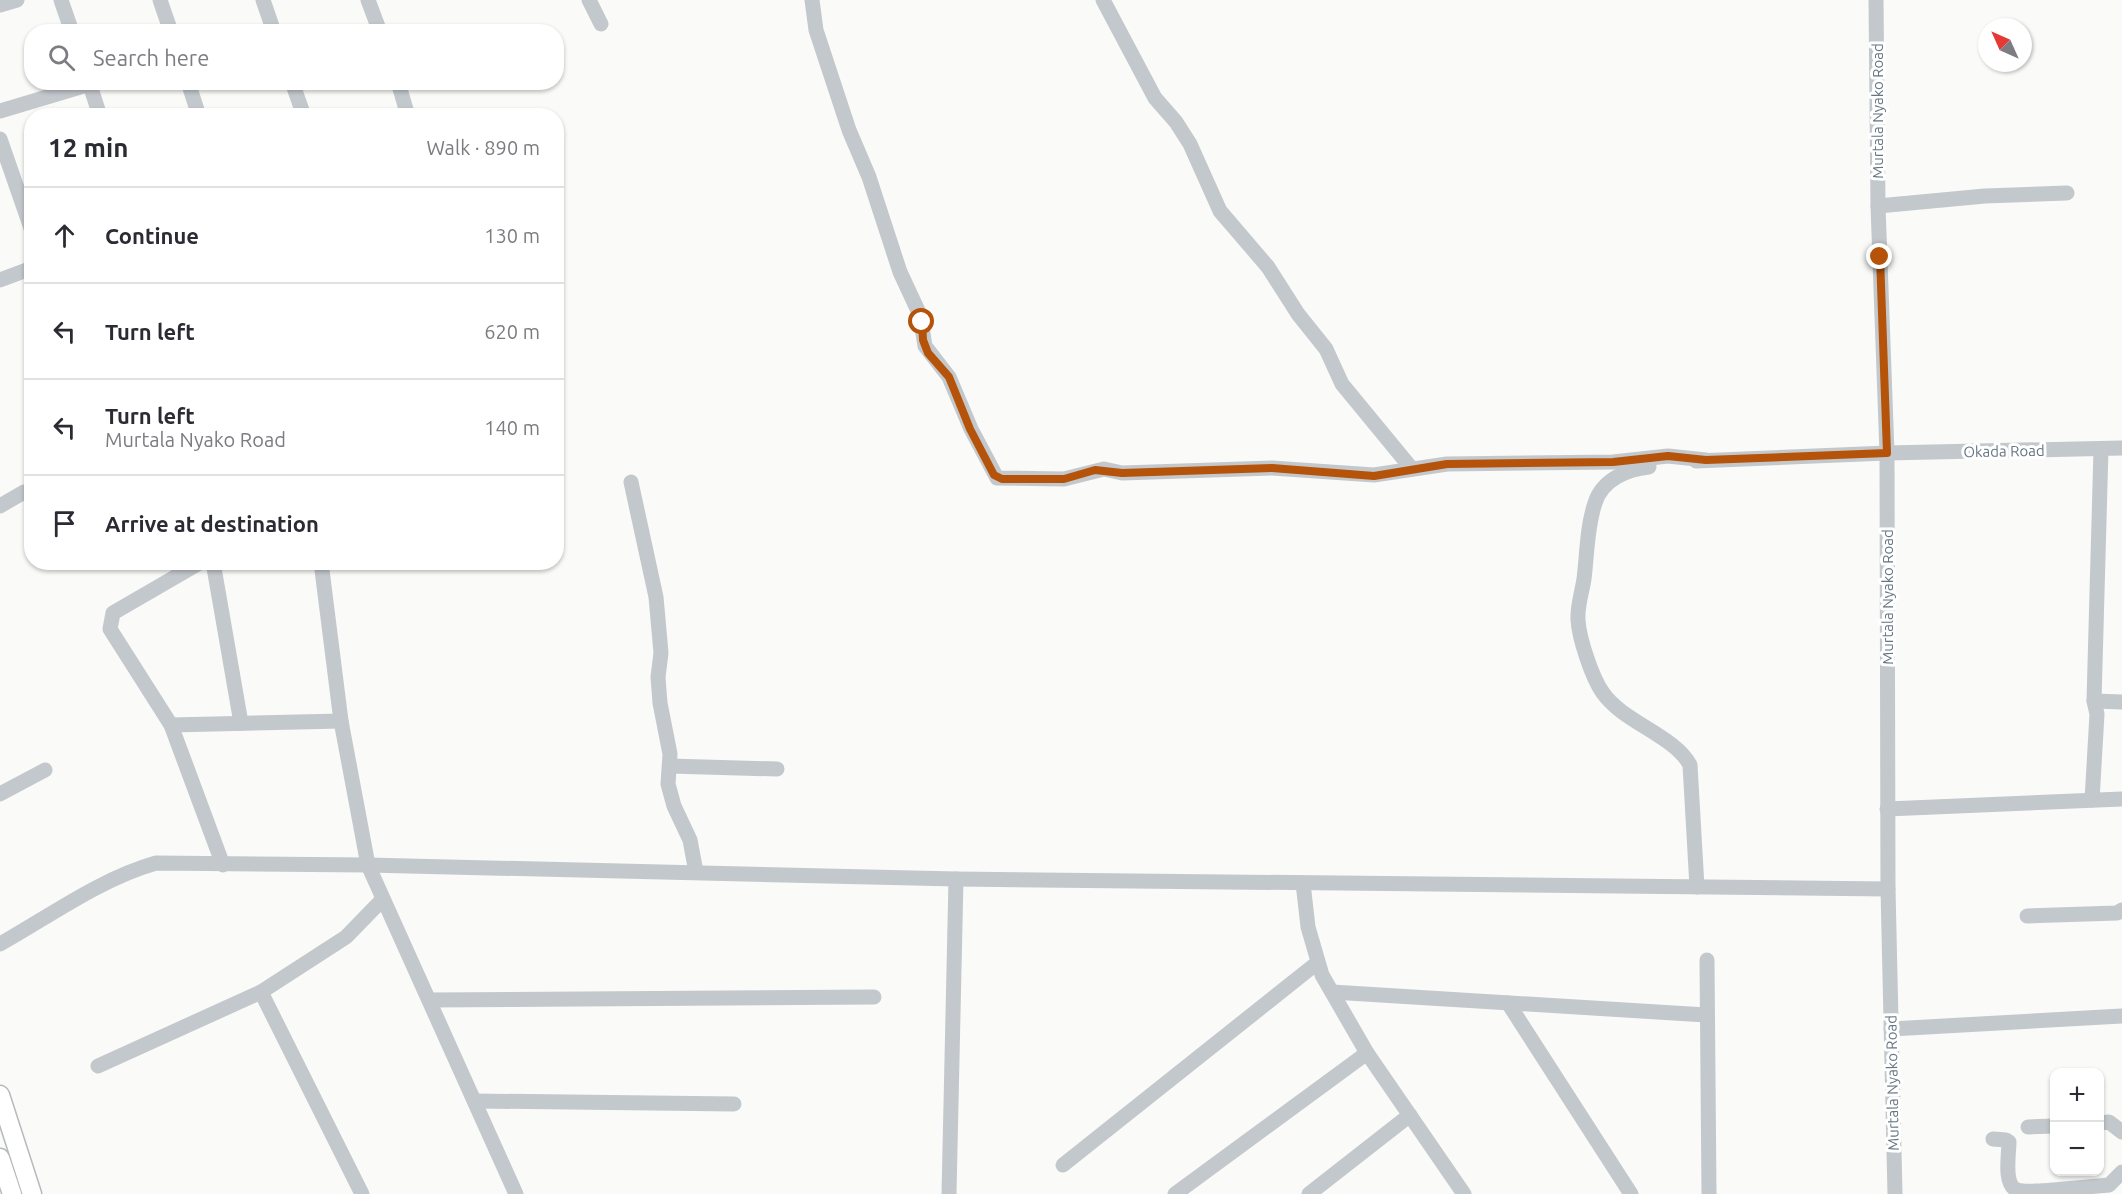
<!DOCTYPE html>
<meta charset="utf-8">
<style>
:root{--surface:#fff;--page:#f7f7f7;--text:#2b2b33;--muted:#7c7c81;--line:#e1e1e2}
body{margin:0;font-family:Ubuntu,sans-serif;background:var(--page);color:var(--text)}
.controls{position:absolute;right:18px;bottom:18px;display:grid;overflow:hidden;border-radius:12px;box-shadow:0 2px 4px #0004}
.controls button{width:54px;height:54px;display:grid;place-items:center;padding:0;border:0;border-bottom:2px solid var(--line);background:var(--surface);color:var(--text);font:30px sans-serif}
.compass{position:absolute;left:1978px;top:18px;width:54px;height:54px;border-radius:50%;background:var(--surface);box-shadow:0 2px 4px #0004;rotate:315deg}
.stop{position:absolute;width:18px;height:18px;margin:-14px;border:4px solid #b45309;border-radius:50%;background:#fff}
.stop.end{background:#b45309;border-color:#fff;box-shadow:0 2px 6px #0008}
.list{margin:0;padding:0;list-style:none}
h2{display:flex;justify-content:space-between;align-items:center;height:78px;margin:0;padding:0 24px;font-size:26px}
h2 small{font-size:20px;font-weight:400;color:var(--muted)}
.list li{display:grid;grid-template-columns:39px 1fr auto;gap:18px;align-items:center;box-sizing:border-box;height:96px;padding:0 24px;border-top:2px solid var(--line)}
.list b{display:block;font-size:22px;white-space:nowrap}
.list p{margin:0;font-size:20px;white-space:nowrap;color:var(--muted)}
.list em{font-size:20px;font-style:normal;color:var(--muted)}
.icon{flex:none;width:33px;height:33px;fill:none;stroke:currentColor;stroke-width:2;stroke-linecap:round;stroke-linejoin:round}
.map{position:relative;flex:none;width:2122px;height:1194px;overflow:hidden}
.search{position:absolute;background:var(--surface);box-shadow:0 2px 4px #0004;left:24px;top:24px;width:540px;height:66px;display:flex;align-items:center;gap:15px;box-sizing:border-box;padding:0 21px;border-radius:24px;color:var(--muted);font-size:22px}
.panel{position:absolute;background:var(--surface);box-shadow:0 2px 4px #0004;left:24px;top:108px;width:540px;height:462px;border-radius:24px}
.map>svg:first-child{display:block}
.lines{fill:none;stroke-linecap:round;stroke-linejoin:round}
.major-casing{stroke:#b5babe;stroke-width:21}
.minor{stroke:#c3c8cc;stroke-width:15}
.major{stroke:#fff;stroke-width:18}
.route{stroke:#b45309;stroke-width:8}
.labels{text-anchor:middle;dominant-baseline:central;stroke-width:6;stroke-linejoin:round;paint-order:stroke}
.street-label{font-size:15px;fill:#657683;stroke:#fff}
</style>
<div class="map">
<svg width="2122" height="1194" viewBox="0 0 2122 1194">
<rect width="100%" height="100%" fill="#fafaf8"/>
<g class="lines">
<g class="major-casing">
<g id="major">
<polyline points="0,1095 32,1194"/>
<polyline points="0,1158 12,1194"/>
</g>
</g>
<g class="minor">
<polyline points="61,0 72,32"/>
<polyline points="160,0 171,32"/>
<polyline points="263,0 274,32"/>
<polyline points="368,0 380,32"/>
<polyline points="589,0 601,24"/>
<polyline points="812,0 816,30 849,130 869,177 900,272 920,315 925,346 949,377 971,429 997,478 1064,479 1104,469 1122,473 1272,468 1374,475 1447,464 1613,462 1668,456 1706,460"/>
<polyline points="1103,0 1155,98 1176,122 1190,144 1220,211 1268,267 1298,314 1326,349 1342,384 1412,469"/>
<polyline points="1876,0 1878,206 1887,453 1888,889 1895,1194"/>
<polyline points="0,5 17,0"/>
<polyline points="89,82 100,116"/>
<polyline points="188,82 199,116"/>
<polyline points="292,82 304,116"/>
<polyline points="398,82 408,116"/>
<polyline points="0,111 97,82"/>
<polyline points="0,139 32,231"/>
<polyline points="1878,206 1985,196 2067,193"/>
<polyline points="0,280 32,268"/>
<polyline points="1696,461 1887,453 2122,448"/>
<path d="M1649 467C1627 469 1602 480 1595 503 1587 526 1587 555 1584 579 1582 592 1577 607 1578 620 1579 638 1592 678 1603 693 1623 722 1675 736 1690 765L1697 887"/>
<polyline points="631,482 656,597 661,653 658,677 660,703 670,754 668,784 674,806 690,840 696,872"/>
<polyline points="0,506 24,492"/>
<polyline points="201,562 113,613 110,629 171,725 223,865"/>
<polyline points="213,562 241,723"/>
<polyline points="321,562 341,721 368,865 516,1194"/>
<polyline points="2094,701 2122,702"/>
<polyline points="171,725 341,721"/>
<polyline points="670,766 777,769"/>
<polyline points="0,794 45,770"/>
<polyline points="2092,800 2097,714 2094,701 2101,449"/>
<polyline points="1887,809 2122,799"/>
<polyline points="1303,883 1308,927 1322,975 1367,1053 1464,1194"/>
<polyline points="2027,916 2117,913 2122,910"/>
<path d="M0 944C50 916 100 879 156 863L368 865 956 879 1888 889"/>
<polyline points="1707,960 1709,1194"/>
<polyline points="261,992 362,1194"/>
<polyline points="1332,992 1706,1015"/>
<polyline points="429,1000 874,997"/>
<polyline points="1508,1003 1631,1194"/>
<polyline points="1891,1029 2122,1016"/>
<polyline points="98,1066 261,992 346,937 382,900"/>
<polyline points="476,1101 734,1104"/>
<polyline points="2100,1123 2109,1122 2122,1132"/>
<polyline points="2028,1127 2054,1126"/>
<path d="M1993 1139 2006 1140 2009 1142C2009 1154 2003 1185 2017 1190 2023 1192 2034 1191 2042 1191"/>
<polyline points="1063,1165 1317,963"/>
<polyline points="949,1194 956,879"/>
<polyline points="1175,1194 1367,1053"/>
<polyline points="1309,1194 1410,1115"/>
<polyline points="2042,1194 2042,1191 2109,1185 2122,1172"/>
</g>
<use href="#major" class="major"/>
</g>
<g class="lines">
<polyline class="route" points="922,322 923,340 928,353 949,377 970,429 994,475 1002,479 1064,479 1095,470 1122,473 1272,468 1374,476 1447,464 1613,462 1668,456 1706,460 1887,453 1880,257"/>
</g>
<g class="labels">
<g class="street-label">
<text transform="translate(1877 111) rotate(-90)">Murtala Nyako Road</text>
<text transform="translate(2004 451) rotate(-1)">Okada Road</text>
<text transform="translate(1887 597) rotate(-90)">Murtala Nyako Road</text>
<text transform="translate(1892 1083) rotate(-91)">Murtala Nyako Road</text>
</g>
</g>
</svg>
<div class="controls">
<button>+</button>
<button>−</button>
</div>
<svg class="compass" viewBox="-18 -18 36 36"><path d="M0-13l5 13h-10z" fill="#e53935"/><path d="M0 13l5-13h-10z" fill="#7c7c81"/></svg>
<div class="stop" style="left:922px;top:322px"></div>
<div class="stop end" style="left:1880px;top:257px"></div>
<div class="search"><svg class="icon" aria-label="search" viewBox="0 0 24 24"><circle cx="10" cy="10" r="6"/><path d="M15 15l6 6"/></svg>Search here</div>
<section class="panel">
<h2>12 min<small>Walk · 890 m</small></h2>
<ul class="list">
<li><svg class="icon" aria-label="ahead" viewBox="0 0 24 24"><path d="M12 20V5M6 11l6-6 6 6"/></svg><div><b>Continue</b></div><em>130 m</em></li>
<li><svg class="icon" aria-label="left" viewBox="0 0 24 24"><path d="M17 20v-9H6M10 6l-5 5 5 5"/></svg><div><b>Turn left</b></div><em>620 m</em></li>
<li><svg class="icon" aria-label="left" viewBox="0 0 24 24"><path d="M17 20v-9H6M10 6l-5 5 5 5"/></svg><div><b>Turn left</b><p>Murtala Nyako Road</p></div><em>140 m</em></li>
<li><svg class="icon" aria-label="arrive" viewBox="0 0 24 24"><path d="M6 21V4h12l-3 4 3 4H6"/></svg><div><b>Arrive at destination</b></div></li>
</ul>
</section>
</div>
